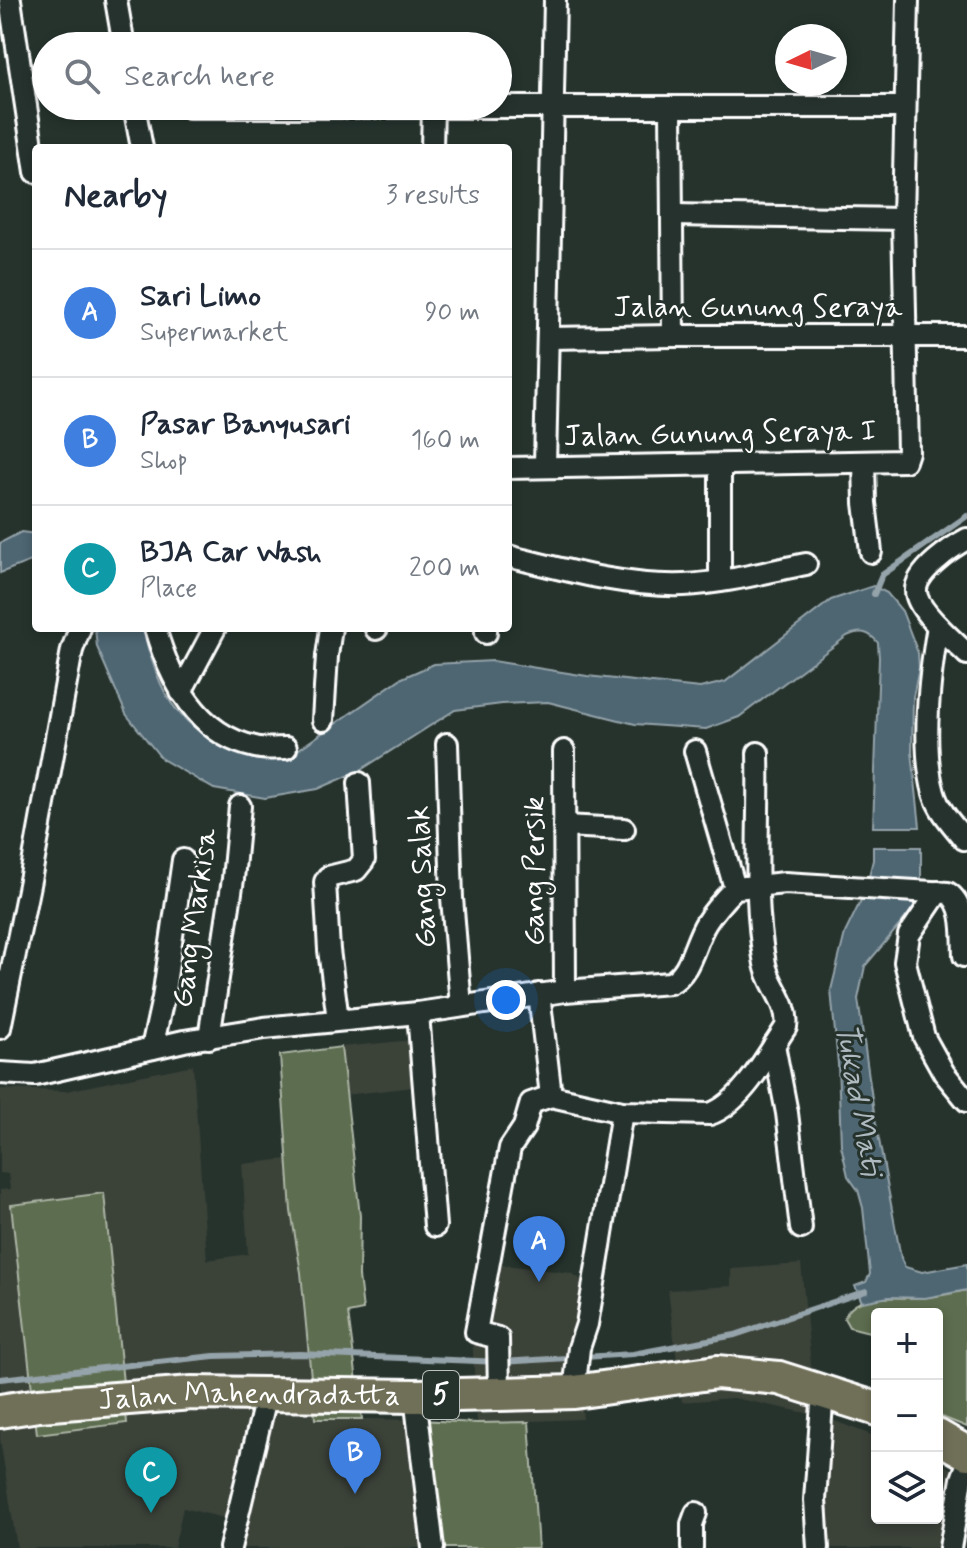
<!DOCTYPE html>
<meta charset="utf-8">
<style>
:root{--surface:#fff;--page:#f6f6f7;--text:#1f2937;--muted:#747a83;--line:#e0e1e3;--accent:#ea580c}
body{margin:0;font-family:Mynerve,sans-serif;background:var(--page);color:var(--text)}
.controls{position:absolute;right:24px;bottom:24px;display:grid;overflow:hidden;border-radius:8px;box-shadow:0 4px 12px #0003}
.controls button{width:72px;height:72px;display:grid;place-items:center;padding:0;border:0;border-bottom:2px solid var(--line);background:var(--surface);color:var(--text);font:40px sans-serif}
.compass{position:absolute;left:775px;top:24px;width:72px;height:72px;border-radius:50%;background:var(--surface);box-shadow:0 4px 12px #0003;rotate:265deg}
.you{position:absolute;left:506px;top:1000px;width:28px;height:28px;margin:-20px;border:6px solid #fff;border-radius:50%;background:#1a73e8;box-shadow:0 0 0 12px #1a73e833}
.badge{display:grid;place-items:center;width:52px;height:52px;border-radius:50%;background:var(--accent);color:#fff;font-size:26px;font-weight:700}
.pin{position:absolute;translate:-50% -66px;filter:drop-shadow(0 2px 4px #0008)}
.pin::after{content:'';position:absolute;top:42px;width:28px;height:24px;background:inherit;clip-path:polygon(0 0,100% 0,50% 100%)}
.list{margin:0;padding:0;list-style:none}
h2{display:flex;justify-content:space-between;align-items:center;height:104px;margin:0;padding:0 32px;font-size:34px}
h2 small{font-size:26px;font-weight:400;color:var(--muted)}
.list li{display:grid;grid-template-columns:52px 1fr auto;gap:24px;align-items:center;box-sizing:border-box;height:128px;padding:0 32px;border-top:2px solid var(--line)}
.list b{display:block;font-size:30px;white-space:nowrap}
.list p{margin:0;font-size:26px;white-space:nowrap;color:var(--muted)}
.list em{font-size:26px;font-style:normal;color:var(--muted)}
.icon{flex:none;width:44px;height:44px;fill:none;stroke:currentColor;stroke-width:2;stroke-linecap:round;stroke-linejoin:round}
.map{position:relative;flex:none;width:967px;height:1548px;overflow:hidden}
.search{position:absolute;background:var(--surface);box-shadow:0 4px 12px #0003;left:32px;top:32px;width:480px;height:88px;display:flex;align-items:center;gap:20px;box-sizing:border-box;padding:0 28px;border-radius:44px;color:var(--muted);font-size:30px}
.panel{position:absolute;background:var(--surface);box-shadow:0 4px 12px #0003;left:32px;top:144px;width:480px;height:488px;border-radius:8px}
.map>svg:first-child{display:block}
.built{fill:#3b4239}
.green{fill:#5d6d4f;stroke:#aeb6a7;stroke-width:2}
.water{fill:#4e6672;stroke:#95a3aa;stroke-width:2}
.lines{fill:none;stroke-linecap:round;stroke-linejoin:round}
.stream{stroke:#95a3aa;stroke-width:6}
.minor-casing{stroke:#fff;stroke-width:26}
.trunk-casing{stroke:#fff;stroke-width:38}
.minor{stroke:#26332d;stroke-width:20}
.trunk{stroke:#706f59;stroke-width:32}
.labels{text-anchor:middle;dominant-baseline:central;stroke-width:6;stroke-linejoin:round;paint-order:stroke}
.shield{fill:#26332d;stroke:#bec2c0;stroke-width:2}
.shield-label{font-size:28px;font-weight:bold;fill:#fff}
.street-label{font-size:30px;fill:#fff;stroke:#26332d}
.water-label{font-size:32px;font-style:italic;fill:#afbac0;stroke:#26332d}
</style>
<div class="map">
<svg width="967" height="1548" viewBox="0 0 967 1548">
<rect width="100%" height="100%" fill="#26332d"/>
<filter id="ink" filterUnits="userSpaceOnUse"><feTurbulence type="fractalNoise" baseFrequency=".0125" numOctaves="2"/><feDisplacementMap in="SourceGraphic" scale="16" xChannelSelector="R" yChannelSelector="G"/><feConvolveMatrix kernelMatrix="1 2 1 2 8 2 1 2 1" color-interpolation-filters="sRGB"/></filter>
<g filter="url(#ink)">
<g class="built">
<polygon points="412,1040 414,1087 345,1095 341,1047"/>
<polygon points="193,1065 207,1260 248,1254 242,1164 287,1159 315,1418 419,1420 428,1548 230,1548 236,1521 183,1508 174,1548 17,1548 0,1439 0,1190 10,1189 8,1174 0,1173 0,1089 66,1091"/>
<polygon points="480,1262 571,1273 593,1287 578,1363 583,1419 477,1423 472,1335"/>
<polygon points="801,1264 816,1414 877,1437 877,1518 937,1518 937,1462 962,1474 949,1548 826,1548 816,1415 734,1398 682,1402 668,1290 731,1286 731,1269"/>
</g>
<g class="green">
<polygon points="341,1047 360,1216 359,1276 363,1310 348,1313 362,1419 315,1419 301,1273 291,1211 280,1055"/>
<polygon points="104,1193 127,1423 37,1434 11,1205"/>
<path d="M967 1290V1427L937 1415V1314H877V1334L849 1327 844 1318C858 1288 902 1301 928 1297 941 1296 954 1293 967 1290Z"/>
<polygon points="419,1420 477,1423 529,1422 538,1548 428,1548"/>
</g>
<g class="water">
<polygon points="21,532 36,534 36,559 0,573 0,543"/>
<path d="M873 586 887 593 902 611 918 653 919 668 913 697 912 752 920 827H873L879 658 878 643C869 631 860 630 847 636L739 717 706 729 635 724 548 702 502 704 455 710 359 771 318 789 265 798 214 789 162 759 126 714 97 647 95 628H143C148 651 160 691 176 709 206 745 253 762 299 749L400 679 434 664 493 661 587 676 700 688 725 682 831 600Z"/>
<polygon points="873,847 921,847 921,894 919,902 865,966 858,999 874,1113 901,1258 905,1267 922,1272 967,1264 967,1290 925,1298 889,1297 862,1302 855,1286 866,1282 870,1274 863,1208 858,1190 848,1176 841,1145 838,1064 831,990 845,933 865,892 873,860"/>
</g>
<g class="lines">
<g class="stream">
<polyline points="874,594 882,575 967,516"/>
<polyline points="0,1379 214,1356 300,1354 502,1362 633,1354 735,1335 866,1291"/>
</g>
<g class="minor-casing">
<g id="minor">
<polyline points="10,0 36,172"/>
<polyline points="116,0 124,46"/>
<polyline points="134,106 142,148"/>
<polyline points="189,107 905,107"/>
<polyline points="671,108 673,336"/>
<polyline points="432,148 433,108"/>
<polyline points="672,215 903,219"/>
<polyline points="549,338 673,336 967,336"/>
<polyline points="864,463 865,503 871,552"/>
<polyline points="720,465 720,581"/>
<polyline points="545,466 555,0"/>
<polyline points="508,468 905,461 908,452 903,219 908,0"/>
<path d="M967 539C952 547 915 572 916 591 916 610 954 641 967 654"/>
<path d="M508 556C565 570 625 587 684 585 725 583 766 572 806 564"/>
<path d="M938 626C930 673 921 747 934 793 939 811 953 825 964 839L967 838"/>
<path d="M155 628C170 680 197 735 255 747 265 750 276 748 286 748"/>
<polyline points="376,629 377,628"/>
<polyline points="486,633 486,628"/>
<polyline points="181,692 215,628"/>
<polyline points="323,720 327,656 331,628"/>
<polyline points="447,744 452,898 461,1006"/>
<polyline points="564,751 565,991"/>
<polyline points="695,751 735,888"/>
<polyline points="564,826 624,829"/>
<polyline points="938,892 909,935 905,962 924,1037 944,1073 967,1101"/>
<polyline points="418,1013 435,1226"/>
<polyline points="338,1020 329,950 325,882 328,877 356,870 364,860 359,783"/>
<polyline points="0,1028 31,875 72,650 80,628"/>
<polyline points="209,1038 233,879 240,806"/>
<polyline points="774,1045 787,1113 801,1228"/>
<polyline points="152,1048 163,998 183,860"/>
<path d="M0 1073 35 1075 184 1041 264 1028 418 1013 565 991 670 983C691 973 694 942 706 923 714 910 724 899 735 888L785 883 948 893C966 904 963 937 964 956"/>
<path d="M551 1096 622 1112 710 1114C742 1103 767 1055 786 1027 790 1004 769 986 765 964 752 895 760 823 758 753"/>
<polyline points="574,1392 579,1348 587,1324 593,1289 622,1112"/>
<polyline points="499,1394 498,1338 476,1332 510,1148 524,1127 531,1103 551,1096 539,994"/>
<polyline points="415,1396 433,1548"/>
<polyline points="230,1548 267,1393"/>
<polyline points="692,1548 692,1524 696,1513"/>
<polyline points="818,1548 815,1500 823,1390"/>
<polyline points="950,1548 962,1479 967,1465"/>
</g>
</g>
<g class="trunk-casing">
<g id="trunk">
<path id="s1" d="M0 1411 39 1405 192 1393 415 1396 574 1392 717 1372 779 1378 877 1409"/>
<polyline points="937,1436 967,1453"/>
</g>
</g>
<use href="#minor" class="minor"/>
<use href="#trunk" class="trunk"/>
</g>
</g>
<g class="labels">
<rect class="shield" x="423" y="1371" width="36" height="48" rx="6"/>
<g class="shield-label">
<text x="441" y="1395">5</text>
</g>
<g class="street-label">
<text x="758" y="307">Jalan Gunung Seraya</text>
<text transform="translate(720 434) rotate(-1)">Jalan Gunung Seraya I</text>
<text transform="translate(534 871) rotate(-90)">Gang Persik</text>
<text transform="translate(423 877) rotate(-93)">Gang Salak</text>
<text transform="translate(195 918) rotate(-82)">Gang Markisa</text>
<text stroke="none"><textPath href="#s1" startOffset="250">Jalan Mahendradatta</textPath></text>
</g>
<g class="water-label">
<text transform="translate(858 1099) rotate(80)">Tukad Mati</text>
</g>
</g>
</svg>
<div class="controls">
<button>+</button>
<button>−</button>
<button><svg class="icon" aria-label="layers" viewBox="0 0 24 24"><path d="M12 4l9 5-9 5-9-5zM3 14l9 5 9-5"/></svg></button>
</div>
<svg class="compass" viewBox="-18 -18 36 36"><path d="M0-13l5 13h-10z" fill="#e53935"/><path d="M0 13l5-13h-10z" fill="#747a83"/></svg>
<div class="you"></div>
<div class="pin badge" style="left:539px;top:1282px;background:#3f7fe0">A</div>
<div class="pin badge" style="left:355px;top:1494px;background:#3f7fe0">B</div>
<div class="pin badge" style="left:151px;top:1513px;background:#0f9aa8">C</div>
<div class="search"><svg class="icon" aria-label="search" viewBox="0 0 24 24"><circle cx="10" cy="10" r="6"/><path d="M15 15l6 6"/></svg>Search here</div>
<section class="panel">
<h2>Nearby<small>3 results</small></h2>
<ul class="list">
<li><span class="badge" style="background:#3f7fe0">A</span><div><b>Sari Limo</b><p>Supermarket</p></div><em>90 m</em></li>
<li><span class="badge" style="background:#3f7fe0">B</span><div><b>Pasar Banyusari</b><p>Shop</p></div><em>160 m</em></li>
<li><span class="badge" style="background:#0f9aa8">C</span><div><b>BJA Car Wash</b><p>Place</p></div><em>200 m</em></li>
</ul>
</section>
</div>
